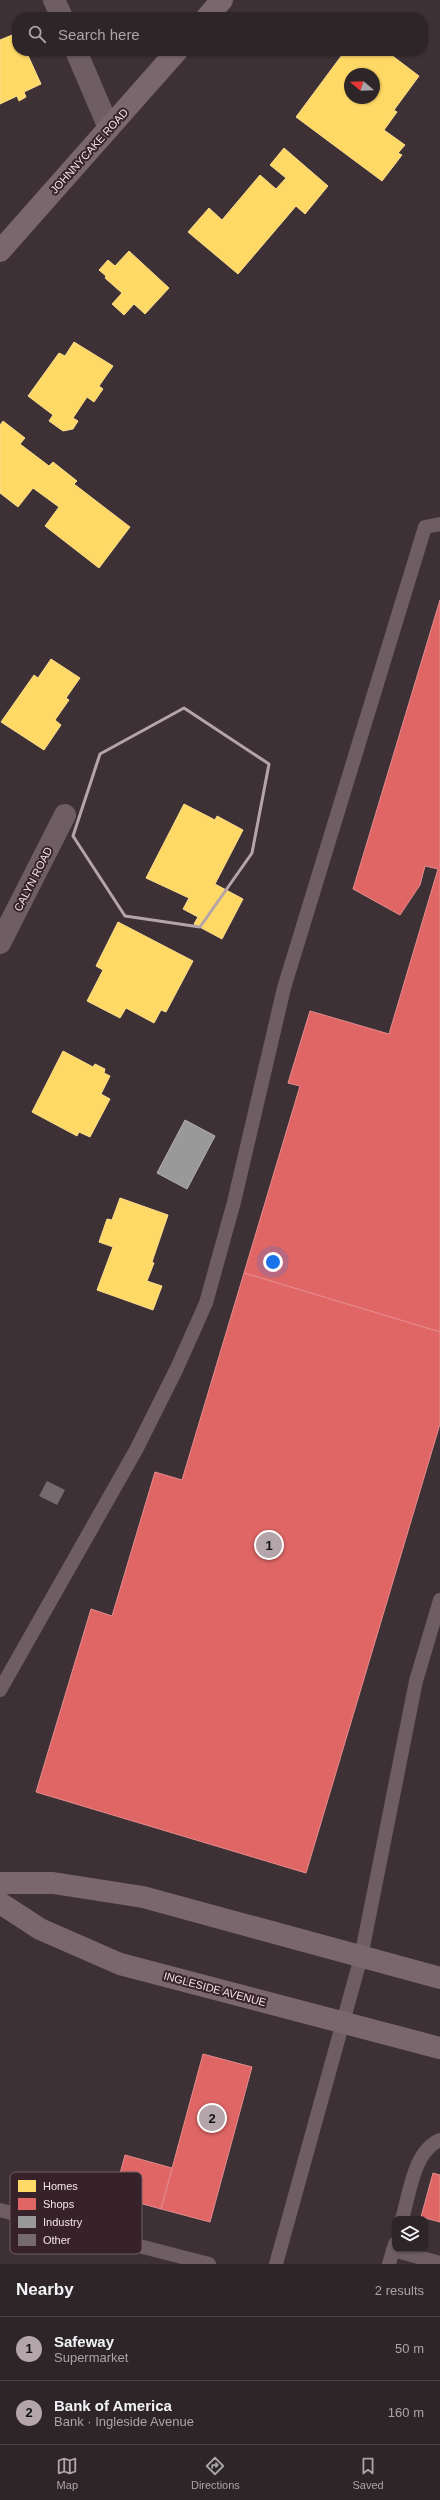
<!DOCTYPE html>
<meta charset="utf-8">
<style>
:root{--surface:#2e2528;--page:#362d30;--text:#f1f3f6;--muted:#a7a5a8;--line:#494245;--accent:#b3a5a9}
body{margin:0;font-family:Arial,sans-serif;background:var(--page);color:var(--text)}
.controls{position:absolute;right:12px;bottom:12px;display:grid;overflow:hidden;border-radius:8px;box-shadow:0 1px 3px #0004}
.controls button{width:36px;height:36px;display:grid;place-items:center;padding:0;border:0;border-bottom:1px solid var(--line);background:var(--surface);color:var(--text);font:20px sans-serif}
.compass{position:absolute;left:344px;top:68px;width:36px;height:36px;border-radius:50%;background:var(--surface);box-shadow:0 1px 3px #0004;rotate:289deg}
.you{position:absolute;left:273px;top:1262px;width:14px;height:14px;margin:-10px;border:3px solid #fff;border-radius:50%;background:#1a73e8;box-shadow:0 0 0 6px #1a73e833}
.badge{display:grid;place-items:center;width:26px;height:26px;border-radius:50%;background:var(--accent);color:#111;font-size:13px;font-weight:700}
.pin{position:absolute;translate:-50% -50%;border:2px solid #fff;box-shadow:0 1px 4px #0006}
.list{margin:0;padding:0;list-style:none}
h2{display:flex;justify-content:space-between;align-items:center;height:52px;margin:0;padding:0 16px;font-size:17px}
h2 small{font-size:13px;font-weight:400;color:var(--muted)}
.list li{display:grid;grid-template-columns:26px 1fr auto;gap:12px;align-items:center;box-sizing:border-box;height:64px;padding:0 16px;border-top:1px solid var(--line)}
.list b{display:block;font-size:15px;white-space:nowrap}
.list p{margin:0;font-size:13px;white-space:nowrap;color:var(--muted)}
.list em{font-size:13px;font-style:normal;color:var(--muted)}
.icon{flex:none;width:22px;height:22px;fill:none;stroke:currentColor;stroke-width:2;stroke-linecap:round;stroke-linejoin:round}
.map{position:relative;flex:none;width:440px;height:2264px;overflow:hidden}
.search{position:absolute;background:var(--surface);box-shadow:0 1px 3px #0004;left:12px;right:12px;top:12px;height:44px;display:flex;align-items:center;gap:10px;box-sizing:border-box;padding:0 14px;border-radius:16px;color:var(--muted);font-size:15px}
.sheet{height:180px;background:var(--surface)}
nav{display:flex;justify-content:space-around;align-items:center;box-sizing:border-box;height:56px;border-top:1px solid var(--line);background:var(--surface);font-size:11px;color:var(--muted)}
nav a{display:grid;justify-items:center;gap:2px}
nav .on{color:var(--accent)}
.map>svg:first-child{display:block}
.homes{fill:#ffd966;stroke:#fbdc8d;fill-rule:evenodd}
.shops{fill:#e06666;stroke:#e58c8d}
.industry{fill:#999;stroke:#b4afb0}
.building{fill:#766a6e}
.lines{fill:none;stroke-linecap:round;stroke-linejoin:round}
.lane{stroke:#6e5e63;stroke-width:14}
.street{stroke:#6e5e63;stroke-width:22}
.secondary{stroke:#7a676d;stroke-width:22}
.marked{fill:none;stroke:#b3a5a9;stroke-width:3;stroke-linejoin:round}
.labels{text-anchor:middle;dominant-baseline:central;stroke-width:4;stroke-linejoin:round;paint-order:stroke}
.street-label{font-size:11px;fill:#f2e3e7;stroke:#382229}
.key{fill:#382229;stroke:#705c62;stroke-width:1}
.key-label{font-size:11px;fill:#f2e3e7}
</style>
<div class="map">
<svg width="440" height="2264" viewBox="0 0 440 2264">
<rect width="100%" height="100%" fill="#3e3135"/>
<g class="homes">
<polygon points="17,33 17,51 26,51 41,84 24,92 26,97 19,101 17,96 0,104 0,40"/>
<path d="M345 51H386L419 76 394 110 397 112 384 130 405 145 398 153 402 155 382 181 296 117ZM350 74H374V98H350Z"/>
<polygon points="284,148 328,186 305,214 296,206 238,274 188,232 209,208 222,220 260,175 276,189 286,178 270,165"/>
<polygon points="129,251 169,288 145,314 134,304 124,315 112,304 122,293 105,278 106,276 99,270 108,260 115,266"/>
<polygon points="74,342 113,366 99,386 103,389 94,402 87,397 73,418 78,421 73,429 63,431 49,421 53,415 28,396 59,353 65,356"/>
<polygon points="3,421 25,438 20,444 49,466 53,462 77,481 74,484 130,527 99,568 45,526 59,507 33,488 18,507 0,493 0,425"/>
<polygon points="51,659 80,678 66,698 69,700 55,720 61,725 44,750 1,722 34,675 38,678"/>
<polygon points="184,804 215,820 217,816 243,830 215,884 243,899 222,939 194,924 198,917 183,909 189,898 146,878"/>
<polygon points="118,922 193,961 166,1012 161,1010 154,1023 126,1008 120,1018 87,1001 103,970 96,966"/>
<polygon points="63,1051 93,1067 95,1064 105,1069 104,1073 110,1076 101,1094 110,1099 90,1137 79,1132 77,1136 32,1112"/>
<polygon points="120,1198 168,1215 152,1262 154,1263 147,1281 162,1286 153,1310 97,1290 113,1247 99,1242 107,1219 112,1220"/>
</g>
<g class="shops">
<polygon points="440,600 440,1332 244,1273 300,1086 288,1083 310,1011 389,1034 438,869 425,866 420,885 400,915 353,889"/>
<polygon points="244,1273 440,1332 440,1424 306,1873 36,1792 91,1609 112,1616 155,1472 182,1480"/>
<polygon points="203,2054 252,2067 210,2222 161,2209"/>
<polygon points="125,2155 172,2168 161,2209 114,2196"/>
<polygon points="433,2173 440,2175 440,2222 421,2217"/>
</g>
<polygon class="industry" points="185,1120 215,1136 187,1189 157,1173"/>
<polygon class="building" points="47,1481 65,1490 57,1505 39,1496"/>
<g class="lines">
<g class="lane">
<polyline points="0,1690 136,1450 177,1368 206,1303 234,1202 284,988 425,527 440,524"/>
<polyline points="0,2210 209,2264"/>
<path d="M402 2219C410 2193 413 2152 440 2140"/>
<polyline points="393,2250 440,2263"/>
<polyline points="276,2264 361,1957 416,1681 440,1600"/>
<polyline points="389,2264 395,2244"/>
</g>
<g class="street">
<polyline points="54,0 62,17"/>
<polyline points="76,51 109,128"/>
<polyline points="0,943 65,815"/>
</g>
<g class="secondary">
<polyline points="207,17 222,0"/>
<polyline points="0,251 177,51"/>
<polyline points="0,1883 53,1883 143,1897 440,1978"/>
<polyline points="0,1903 40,1929 120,1964 440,2048"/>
</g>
</g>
<path class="marked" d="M184 708 269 764 252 853 200 927 125 916 73 836 100 754Z"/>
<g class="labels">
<g class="street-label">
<text transform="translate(89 151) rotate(-48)">JOHNNYCAKE ROAD</text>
<text transform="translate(33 879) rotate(-63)">CALYN ROAD</text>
<text transform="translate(215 1989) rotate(15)">INGLESIDE AVENUE</text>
</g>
</g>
<rect x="10" y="2172" width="132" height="82" rx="6" class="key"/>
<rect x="18" y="2180" width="18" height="12" fill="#ffd966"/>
<rect x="18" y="2198" width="18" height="12" fill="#e06666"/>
<rect x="18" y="2216" width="18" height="12" fill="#999"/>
<rect x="18" y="2234" width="18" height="12" fill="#766a6e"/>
<g class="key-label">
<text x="43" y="2190">Homes</text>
<text x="43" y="2208">Shops</text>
<text x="43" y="2226">Industry</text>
<text x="43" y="2244">Other</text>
</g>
</svg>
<div class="controls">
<button><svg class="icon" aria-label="layers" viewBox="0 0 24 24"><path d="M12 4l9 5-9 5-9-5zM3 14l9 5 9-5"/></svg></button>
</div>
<svg class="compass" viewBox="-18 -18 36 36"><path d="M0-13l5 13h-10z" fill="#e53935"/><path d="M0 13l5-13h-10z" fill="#a7a5a8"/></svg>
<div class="you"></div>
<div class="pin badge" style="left:269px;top:1545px">1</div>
<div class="pin badge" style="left:212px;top:2118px">2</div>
<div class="search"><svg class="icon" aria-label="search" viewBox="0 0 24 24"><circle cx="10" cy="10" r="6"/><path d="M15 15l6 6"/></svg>Search here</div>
</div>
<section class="sheet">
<h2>Nearby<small>2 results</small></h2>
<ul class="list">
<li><span class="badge">1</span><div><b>Safeway</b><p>Supermarket</p></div><em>50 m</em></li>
<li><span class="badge">2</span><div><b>Bank of America</b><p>Bank · Ingleside Avenue</p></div><em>160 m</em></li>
</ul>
</section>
<nav>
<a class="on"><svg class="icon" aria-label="map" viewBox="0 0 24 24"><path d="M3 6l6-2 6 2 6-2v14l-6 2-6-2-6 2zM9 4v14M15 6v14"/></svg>Map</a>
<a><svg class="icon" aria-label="directions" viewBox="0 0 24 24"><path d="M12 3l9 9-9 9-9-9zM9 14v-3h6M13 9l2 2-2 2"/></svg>Directions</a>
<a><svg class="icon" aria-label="saved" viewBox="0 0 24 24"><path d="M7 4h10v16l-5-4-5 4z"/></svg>Saved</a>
</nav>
